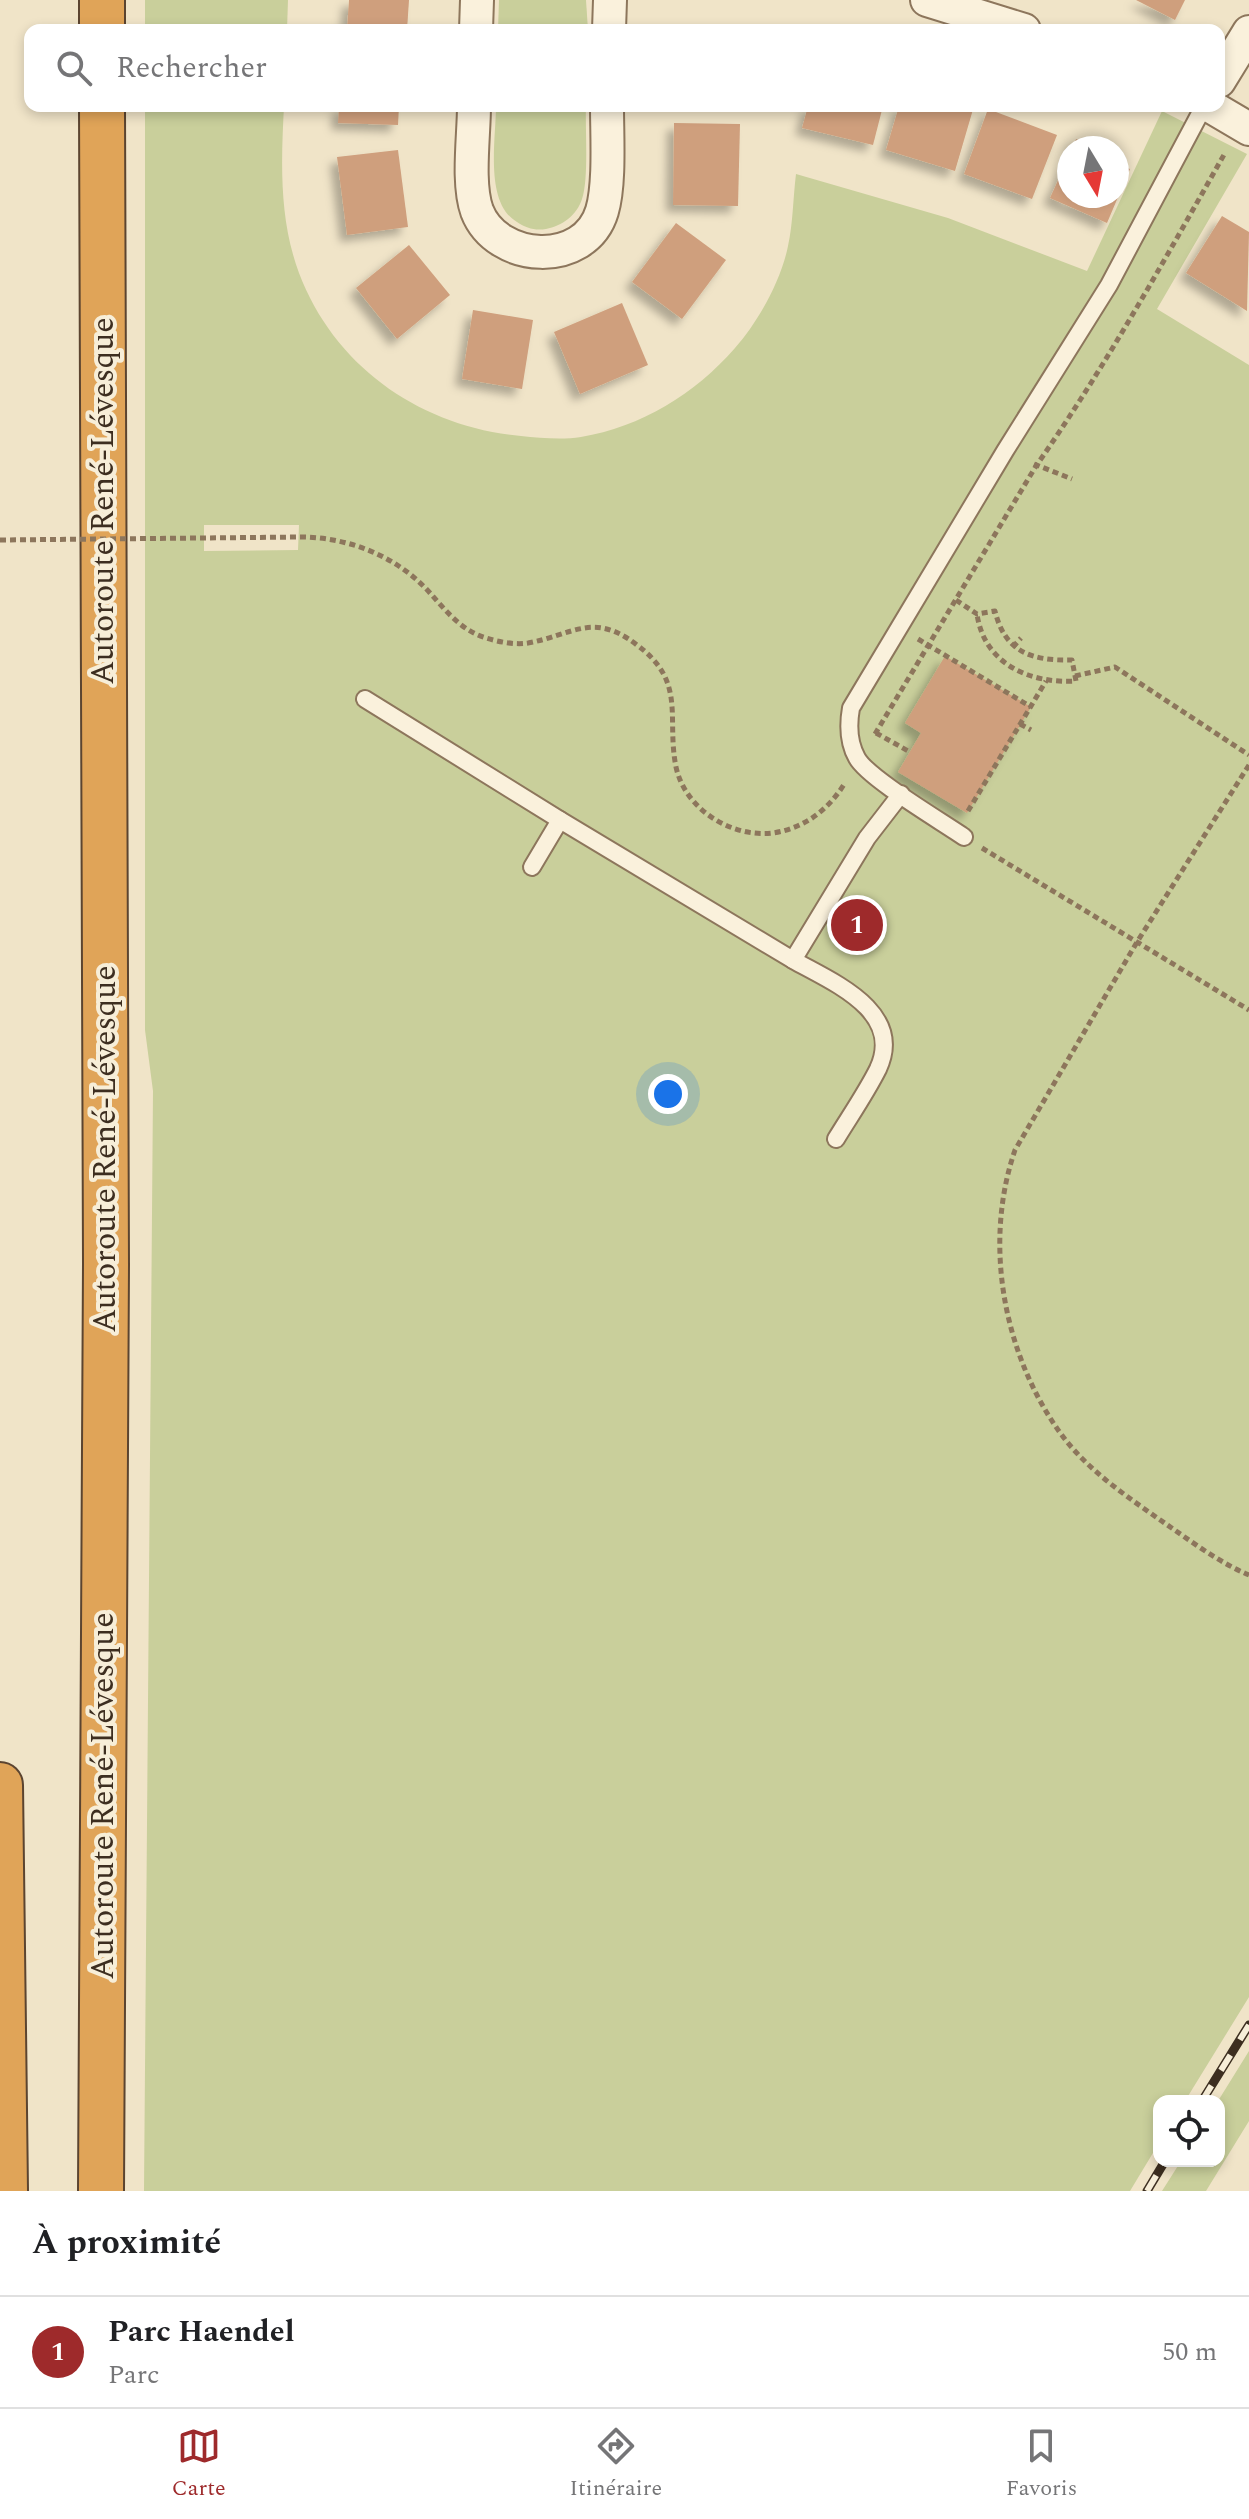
<!DOCTYPE html>
<html lang="fr">
<meta charset="utf-8">
<style>
:root{--surface:#fff;--page:#f6f6f6;--text:#202124;--muted:#757577;--line:#e0e0e0;--accent:#9e2a2b}
body{margin:0;font-family:Spectral,serif;background:var(--page);color:var(--text)}
.controls{position:absolute;right:24px;bottom:24px;display:grid;overflow:hidden;border-radius:16px;box-shadow:0 4px 12px #0003}
.controls button{width:72px;height:72px;display:grid;place-items:center;padding:0;border:0;border-bottom:2px solid var(--line);background:var(--surface);color:var(--text);font:40px sans-serif}
.compass{position:absolute;left:1057px;top:136px;width:72px;height:72px;border-radius:50%;background:var(--surface);box-shadow:0 4px 12px #0003;rotate:170deg}
.you{position:absolute;left:668px;top:1094px;width:28px;height:28px;margin:-20px;border:6px solid #fff;border-radius:50%;background:#1a73e8;box-shadow:0 0 0 12px #1a73e833}
.badge{display:grid;place-items:center;width:52px;height:52px;border-radius:50%;background:var(--accent);color:#fff;font-size:26px;font-weight:700}
.pin{position:absolute;translate:-50% -50%;border:4px solid #fff;box-shadow:0 2px 8px #0006}
.list{margin:0;padding:0;list-style:none}
h2{display:flex;justify-content:space-between;align-items:center;height:104px;margin:0;padding:0 32px;font-size:34px}
h2 small{font-size:26px;font-weight:400;color:var(--muted)}
.list li{display:grid;grid-template-columns:52px 1fr auto;gap:24px;align-items:center;box-sizing:border-box;height:112px;padding:0 32px;border-top:2px solid var(--line)}
.list b{display:block;font-size:30px;white-space:nowrap}
.list p{margin:0;font-size:26px;white-space:nowrap;color:var(--muted)}
.list em{font-size:26px;font-style:normal;color:var(--muted)}
.icon{flex:none;width:44px;height:44px;fill:none;stroke:currentColor;stroke-width:2;stroke-linecap:round;stroke-linejoin:round}
.map{position:relative;flex:none;width:1249px;height:2191px;overflow:hidden}
.search{position:absolute;background:var(--surface);box-shadow:0 4px 12px #0003;left:24px;right:24px;top:24px;height:88px;display:flex;align-items:center;gap:20px;box-sizing:border-box;padding:0 28px;border-radius:16px;color:var(--muted);font-size:30px}
.sheet{height:216px;background:var(--surface)}
nav{display:flex;justify-content:space-around;align-items:center;box-sizing:border-box;height:112px;border-top:2px solid var(--line);background:var(--surface);font-size:22px;color:var(--muted)}
nav a{display:grid;justify-items:center;gap:4px}
nav .on{color:var(--accent)}
.map>svg:first-child{display:block}
.green{fill:#c9cf9b;fill-rule:evenodd}
.building{fill:#cf9f7d;filter:url(#shadow)}
.lines{fill:none;stroke-linecap:round;stroke-linejoin:round}
.service-casing{stroke:#8d765c;stroke-width:20}
.minor-casing{stroke:#8d765c;stroke-width:36}
.motorway-casing{stroke:#5b4430;stroke-width:48}
.path{stroke:#8d765c;stroke-width:5;stroke-dasharray:6 4;stroke-linecap:butt}
.service{stroke:#faf1dc;stroke-width:16}
.minor{stroke:#faf1dc;stroke-width:32}
.motorway{stroke:#e0a458;stroke-width:44}
.rail-casing{stroke:#3d2e20;stroke-width:9}
.rail{stroke:#f7eed8;stroke-width:6;stroke-dasharray:18;stroke-linecap:butt}
.path-bridge{stroke:#8d765c;stroke-width:5;stroke-dasharray:6 4;stroke-linecap:butt}
.labels{text-anchor:middle;dominant-baseline:central;stroke-width:8;stroke-linejoin:round;paint-order:stroke}
.street-label{font-size:32px;fill:#3d2e20;stroke:#f7eed8}
</style>
<div class="map">
<svg width="1249" height="2191" viewBox="0 0 1249 2191">
<defs>
<filter id="shadow"><feDropShadow dx="-7" dy="7" stdDeviation="4" flood-color="#0004"/></filter>
</defs>
<rect width="100%" height="100%" fill="#f0e4c8"/>
<g class="green">
<polygon points="145,0 288,0 287,30 145,30"/>
<polygon points="499,0 586,0 588,30 498,30"/>
<path d="M145 106H284C281 163 279 219 299 273 335 368 422 427 521 436 540 438 562 440 581 437 641 427 695 394 735 348 758 322 781 281 788 246 793 223 793 198 796 174L948 218 1087 271 1162 111 1247 154 1157 309 1249 365V1997L1185 2101H1159V2143L1130 2191H144L153 1091 145 1030ZM204 525H299L298 550 204 551Z"/>
<path d="M496 106H586C585 130 589 178 582 199 577 215 562 226 546 229 535 231 526 228 517 222 484 203 496 139 496 106Z"/>
<polygon points="1249,2051 1249,2121 1206,2191 1162,2191 1181,2161 1219,2161 1218,2101"/>
</g>
<g class="building">
<polygon points="349,0 409,0 407,30 347,30"/>
<polygon points="1136,0 1185,0 1175,20"/>
<polygon points="339,106 399,106 398,125 338,123"/>
<polygon points="808,106 883,106 873,145 802,128"/>
<polygon points="899,106 974,106 955,171 886,150"/>
<polygon points="988,109 1057,135 1032,199 964,174"/>
<polygon points="674,123 740,124 738,206 673,205"/>
<polygon points="1076,139 1096,148 1073,148"/>
<polygon points="398,150 408,227 347,235 337,157"/>
<polygon points="1069,156 1069,196 1117,196 1117,164 1130,169 1107,223 1050,198"/>
<polygon points="1222,216 1249,232 1247,311 1186,273"/>
<polygon points="676,223 726,260 682,319 632,282"/>
<polygon points="409,245 450,295 397,339 356,288"/>
<polygon points="622,303 648,365 580,394 554,332"/>
<polygon points="473,310 533,320 522,389 462,379"/>
<polygon points="945,656 1031,707 967,813 898,772 921,733 905,723"/>
</g>
<g class="lines">
<g class="service-casing">
<g id="service">
<polyline points="365,699 560,820 793,960"/>
<path d="M964 837C941 821 868 778 857 758 848 742 848 725 851 708L1005 451 1109 285 1204 106"/>
<polyline points="532,867 560,820"/>
<path d="M836 1139C850 1116 866 1093 878 1069 905 1011 832 982 793 960L867 838 901 794"/>
</g>
</g>
<g class="minor-casing">
<g id="minor">
<polyline points="927,0 1024,30"/>
<polyline points="476,30 477,0"/>
<polyline points="609,30 610,0"/>
<polyline points="1219,81 1249,32"/>
<path d="M474 106C474 136 467 183 477 211 497 263 585 268 602 211 610 184 607 136 607 106"/>
<polyline points="1210,106 1249,129"/>
</g>
</g>
<g class="motorway-casing">
<g id="motorway">
<polyline points="102,0 102,30"/>
<polyline points="0,1785 5,2191"/>
<polyline points="101,2191 106,1264 102,106"/>
</g>
</g>
<g class="path">
<polyline points="1034,464 1072,479"/>
<path d="M300 537C348 537 397 556 430 593 446 611 462 631 486 638 499 642 515 645 528 643 573 635 593 611 637 645 687 682 666 717 676 767 685 809 731 838 773 833 805 828 828 810 845 783"/>
<path d="M956 600 977 614 995 611C1005 653 1033 661 1072 660L1076 681C1030 684 984 664 977 614"/>
<polyline points="918,639 1031,707"/>
<polyline points="1013,647 1021,638"/>
<polyline points="1075,676 1115,667 1249,755"/>
<polyline points="1020,724 1031,730"/>
<polyline points="876,733 910,752"/>
<path d="M875 734 1036 466C1106 366 1165 259 1225 153"/>
<path d="M1249 765 1137 942 1015 1150C983 1243 1003 1354 1061 1434 1088 1471 1129 1498 1166 1524 1192 1542 1220 1563 1249 1575"/>
<polyline points="968,811 1046,681"/>
<polyline points="982,848 1249,1010"/>
</g>
<use href="#service" class="service"/>
<use href="#minor" class="minor"/>
<use href="#motorway" class="motorway"/>
<g class="rail-casing">
<g id="rail">
<polyline points="1202,2101 1249,2025"/>
<polyline points="1147,2191 1165,2161"/>
</g>
</g>
<use href="#rail" class="rail"/>
<polyline class="path-bridge" points="0,540 300,537"/>
</g>
<g class="labels">
<g class="street-label">
<text transform="translate(103 501) rotate(-90)">Autoroute René-Lévesque</text>
<text transform="translate(105 1149) rotate(-90)">Autoroute René-Lévesque</text>
<text transform="translate(103 1796) rotate(-90)">Autoroute René-Lévesque</text>
</g>
</g>
</svg>
<div class="controls">
<button><svg class="icon" aria-label="locate" viewBox="0 0 24 24"><circle cx="12" cy="12" r="6"/><path d="M12 2v4M12 18v4M2 12h4M18 12h4"/></svg></button>
</div>
<svg class="compass" viewBox="-18 -18 36 36"><path d="M0-13l5 13h-10z" fill="#e53935"/><path d="M0 13l5-13h-10z" fill="#757577"/></svg>
<div class="you"></div>
<div class="pin badge" style="left:857px;top:925px">1</div>
<div class="search"><svg class="icon" aria-label="search" viewBox="0 0 24 24"><circle cx="10" cy="10" r="6"/><path d="M15 15l6 6"/></svg>Rechercher</div>
</div>
<section class="sheet">
<h2>À proximité<small></small></h2>
<ul class="list">
<li><span class="badge">1</span><div><b>Parc Haendel</b><p>Parc</p></div><em>50 m</em></li>
</ul>
</section>
<nav>
<a class="on"><svg class="icon" aria-label="map" viewBox="0 0 24 24"><path d="M3 6l6-2 6 2 6-2v14l-6 2-6-2-6 2zM9 4v14M15 6v14"/></svg>Carte</a>
<a><svg class="icon" aria-label="directions" viewBox="0 0 24 24"><path d="M12 3l9 9-9 9-9-9zM9 14v-3h6M13 9l2 2-2 2"/></svg>Itinéraire</a>
<a><svg class="icon" aria-label="saved" viewBox="0 0 24 24"><path d="M7 4h10v16l-5-4-5 4z"/></svg>Favoris</a>
</nav>
